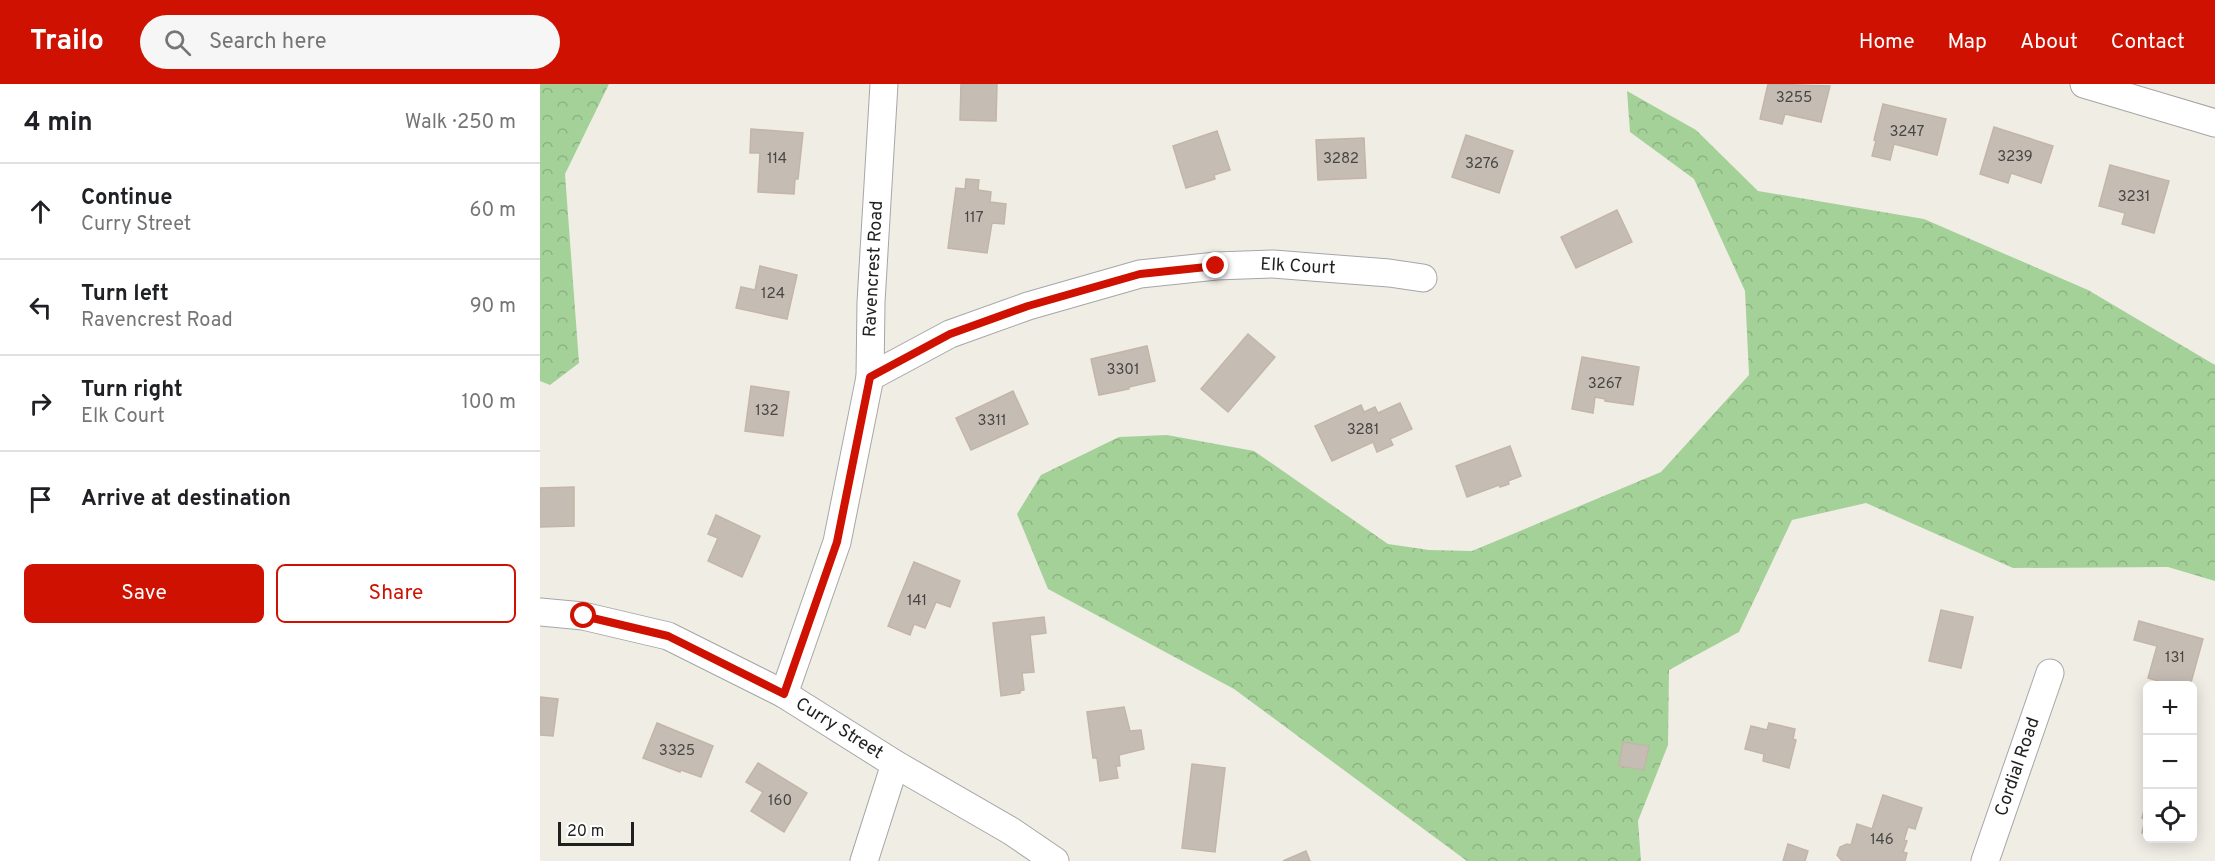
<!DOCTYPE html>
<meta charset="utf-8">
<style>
:root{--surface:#fff;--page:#f6f6f6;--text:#202124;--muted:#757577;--line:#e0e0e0;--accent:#ce1100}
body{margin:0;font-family:Overpass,sans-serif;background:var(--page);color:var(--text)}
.controls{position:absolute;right:18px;bottom:18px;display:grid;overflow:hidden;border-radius:9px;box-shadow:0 3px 15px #0003}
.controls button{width:54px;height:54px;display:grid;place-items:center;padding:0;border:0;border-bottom:2px solid var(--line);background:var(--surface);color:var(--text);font:30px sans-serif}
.scale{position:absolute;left:18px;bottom:15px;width:76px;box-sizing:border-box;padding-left:6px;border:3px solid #1f1f1f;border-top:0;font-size:16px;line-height:21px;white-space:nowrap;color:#1f1f1f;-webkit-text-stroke:4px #fff;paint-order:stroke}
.stop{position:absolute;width:18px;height:18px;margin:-14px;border:4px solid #ce1100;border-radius:50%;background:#fff}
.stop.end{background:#ce1100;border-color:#fff;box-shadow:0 2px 6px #0008}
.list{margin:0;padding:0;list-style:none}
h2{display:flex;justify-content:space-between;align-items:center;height:78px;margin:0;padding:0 24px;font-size:26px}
h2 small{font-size:20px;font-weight:400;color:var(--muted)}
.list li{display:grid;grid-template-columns:39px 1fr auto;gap:18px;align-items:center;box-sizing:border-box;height:96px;padding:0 24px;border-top:2px solid var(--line)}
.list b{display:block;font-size:22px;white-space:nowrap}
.list p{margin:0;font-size:20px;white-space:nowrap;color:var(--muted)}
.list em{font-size:20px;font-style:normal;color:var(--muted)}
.actions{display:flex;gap:12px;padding:18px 24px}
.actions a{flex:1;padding:14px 0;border:2px solid var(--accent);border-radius:9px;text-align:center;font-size:21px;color:var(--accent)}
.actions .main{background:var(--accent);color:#fff}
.icon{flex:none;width:33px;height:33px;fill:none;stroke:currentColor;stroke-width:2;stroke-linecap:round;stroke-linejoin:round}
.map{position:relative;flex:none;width:1675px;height:777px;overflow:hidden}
header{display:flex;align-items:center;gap:36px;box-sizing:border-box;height:84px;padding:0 30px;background:var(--accent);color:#fff}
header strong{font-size:28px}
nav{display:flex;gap:33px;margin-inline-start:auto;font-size:21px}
.search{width:420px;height:54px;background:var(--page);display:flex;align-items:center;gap:15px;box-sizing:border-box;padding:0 21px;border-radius:33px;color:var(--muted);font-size:22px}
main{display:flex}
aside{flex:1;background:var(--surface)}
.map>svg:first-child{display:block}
.forest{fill:url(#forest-crowns)}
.building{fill:#c5bdb4;stroke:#c3b5a7;stroke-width:1.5}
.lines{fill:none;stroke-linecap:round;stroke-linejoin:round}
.minor-casing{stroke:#a6a6a6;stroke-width:29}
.minor{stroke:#fff;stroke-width:27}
.route{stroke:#ce1100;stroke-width:8}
.labels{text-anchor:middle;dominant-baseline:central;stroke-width:4.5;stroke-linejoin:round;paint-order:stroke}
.number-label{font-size:15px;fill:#484644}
.street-label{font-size:18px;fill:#1f1f1f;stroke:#fff}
</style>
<header>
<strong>Trailo</strong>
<div class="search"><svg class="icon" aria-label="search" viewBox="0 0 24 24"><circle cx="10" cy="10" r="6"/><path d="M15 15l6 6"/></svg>Search here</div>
<nav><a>Home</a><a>Map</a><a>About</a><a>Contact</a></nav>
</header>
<main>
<aside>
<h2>4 min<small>Walk · 250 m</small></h2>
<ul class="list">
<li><svg class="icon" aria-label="ahead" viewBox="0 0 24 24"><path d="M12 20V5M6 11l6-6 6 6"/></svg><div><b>Continue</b><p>Curry Street</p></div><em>60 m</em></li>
<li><svg class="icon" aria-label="left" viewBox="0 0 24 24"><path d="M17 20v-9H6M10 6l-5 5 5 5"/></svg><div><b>Turn left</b><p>Ravencrest Road</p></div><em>90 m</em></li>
<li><svg class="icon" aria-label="right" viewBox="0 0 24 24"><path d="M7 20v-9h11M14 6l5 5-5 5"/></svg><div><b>Turn right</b><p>Elk Court</p></div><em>100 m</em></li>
<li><svg class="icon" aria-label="arrive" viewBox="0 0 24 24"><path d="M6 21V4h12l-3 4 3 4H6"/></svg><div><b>Arrive at destination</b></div></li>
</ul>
<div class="actions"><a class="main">Save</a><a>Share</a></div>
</aside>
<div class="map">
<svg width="1675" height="777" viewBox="0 0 1675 777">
<defs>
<pattern id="forest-crowns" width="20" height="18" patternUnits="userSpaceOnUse" patternTransform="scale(1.5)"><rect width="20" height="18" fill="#a4d198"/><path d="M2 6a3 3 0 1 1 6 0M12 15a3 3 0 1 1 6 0" fill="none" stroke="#8db383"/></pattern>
</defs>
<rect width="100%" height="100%" fill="#f0ede5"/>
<g class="forest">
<polygon points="0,0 69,0 25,90 39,279 10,301 0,297"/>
<polygon points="1087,7 1156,46 1218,107 1384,135 1548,206 1675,281 1675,497 1628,483 1473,484 1326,419 1252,436 1199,548 1129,586 1128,661 1098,737 1101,777 927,777 694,605 508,505 477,430 501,391 579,353 627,351 714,367 848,460 889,466 932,467 1121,388 1209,291 1205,207 1154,95 1090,48"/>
</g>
<g class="building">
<polygon points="421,0 457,0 456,37 420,36"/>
<polygon points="1228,0 1290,2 1281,38 1245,30 1242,40 1220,35"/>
<polygon points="1343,20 1406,35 1397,71 1354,60 1350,76 1332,72 1336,57 1334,56"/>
<polygon points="1454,43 1513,62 1501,99 1471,89 1468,99 1440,90"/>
<polygon points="211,45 263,49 258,95 255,95 254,110 218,108 220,69 210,69"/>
<polygon points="677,47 690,86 674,91 675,95 646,104 633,62"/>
<polygon points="926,51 973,67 959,109 912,93"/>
<polygon points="824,54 826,94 778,96 776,56"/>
<polygon points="1570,81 1629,97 1614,149 1582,140 1585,129 1559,122"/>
<polygon points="426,95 439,96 438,106 451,108 450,118 466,120 464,140 452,139 447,169 408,164 416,104 425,105"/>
<polygon points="1077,126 1092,158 1036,184 1021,153"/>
<polygon points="220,182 257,191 247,235 196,224 201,203 215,206"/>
<polygon points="708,250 735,273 688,328 661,305"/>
<polygon points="607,262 615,297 589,303 589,305 559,311 551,275"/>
<polygon points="1042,273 1099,283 1093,321 1065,317 1065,315 1055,313 1053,329 1032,325"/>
<polygon points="211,302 249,308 243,352 205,347"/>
<polygon points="473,307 488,340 431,366 416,334"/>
<polygon points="860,319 872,345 850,355 853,361 837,368 833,358 792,377 775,342 821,321 824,328 835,323 838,329"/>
<polygon points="970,362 981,392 968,397 969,400 960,403 959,401 927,413 916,382"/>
<polygon points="34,403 34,442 0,443 0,404"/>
<polygon points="176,431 220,452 202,493 168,477 178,454 168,450"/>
<polygon points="374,478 420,497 410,523 396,518 385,544 374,540 370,551 348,542"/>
<polygon points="1401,526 1433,533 1421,584 1389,577"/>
<polygon points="504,533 506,549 490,551 494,588 482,589 484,606 480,607 480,609 461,612 453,539"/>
<polygon points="1599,537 1663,555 1650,602 1635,602 1608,594 1617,562 1594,556"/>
<polygon points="0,613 18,615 13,652 0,651"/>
<polygon points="584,623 590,647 601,646 604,665 579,671 580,682 576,682 578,694 560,697 557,674 553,674 547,628"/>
<polygon points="117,639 173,662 161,693 141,686 140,688 103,674"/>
<polygon points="1229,639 1255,645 1253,655 1256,656 1249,684 1223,677 1224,670 1205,665 1211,642 1227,646"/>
<polygon points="1083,658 1109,662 1104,686 1079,682"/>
<polygon points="218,679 267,709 244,748 211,727 223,708 206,698"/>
<polygon points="652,680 685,684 675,768 642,764"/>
<polygon points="1343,711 1382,724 1375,745 1368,743 1364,756 1367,757 1363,768 1367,769 1365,777 1302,777 1297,771 1300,763 1307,760 1311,761 1317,740 1332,745"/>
<polygon points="1605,723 1608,724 1608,750 1602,749 1605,735 1602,734"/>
<polygon points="1248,760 1268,767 1265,777 1243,777"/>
<polygon points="766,767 770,777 743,777"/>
</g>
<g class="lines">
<g class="minor-casing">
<g id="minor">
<polyline points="1544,0 1675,39"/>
<polyline points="330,293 410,250 488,222 600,190 676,182 733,180 849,189 883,194"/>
<polyline points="0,528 43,532 128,552 244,610 355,680 471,747 515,777"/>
<polyline points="244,610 297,458 330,293 331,218 344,0"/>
<polyline points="324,777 355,680"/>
<polyline points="1445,777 1510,589"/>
</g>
</g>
<use href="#minor" class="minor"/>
</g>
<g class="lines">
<polyline class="route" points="44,532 128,552 244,610 297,458 330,293 410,250 488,222 600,190 676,182"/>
</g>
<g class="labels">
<g class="number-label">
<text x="1254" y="14">3255</text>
<text x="1367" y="48">3247</text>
<text x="1475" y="73">3239</text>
<text x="237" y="75">114</text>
<text x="801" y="75">3282</text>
<text x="942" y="80">3276</text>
<text x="1594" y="113">3231</text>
<text x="434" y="134">117</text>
<text x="233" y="210">124</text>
<text x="583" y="286">3301</text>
<text x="1065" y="300">3267</text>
<text x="227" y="327">132</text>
<text x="452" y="337">3311</text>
<text x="823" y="346">3281</text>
<text x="377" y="517">141</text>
<text x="1635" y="574">131</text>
<text x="137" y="667">3325</text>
<text x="240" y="717">160</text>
<text x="1342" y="756">146</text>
</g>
<g class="street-label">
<text transform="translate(758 183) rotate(3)">Elk Court</text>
<text transform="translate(334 185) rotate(-87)">Ravencrest Road</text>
<text transform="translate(299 645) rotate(32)">Curry Street</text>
<text transform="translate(1478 683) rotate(-71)">Cordial Road</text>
</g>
</g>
</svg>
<div class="controls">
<button>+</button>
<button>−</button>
<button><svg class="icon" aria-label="locate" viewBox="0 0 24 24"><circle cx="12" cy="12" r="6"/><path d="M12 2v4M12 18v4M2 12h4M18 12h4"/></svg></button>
</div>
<div class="scale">20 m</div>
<div class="stop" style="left:44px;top:532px"></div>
<div class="stop end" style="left:676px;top:182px"></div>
</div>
</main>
